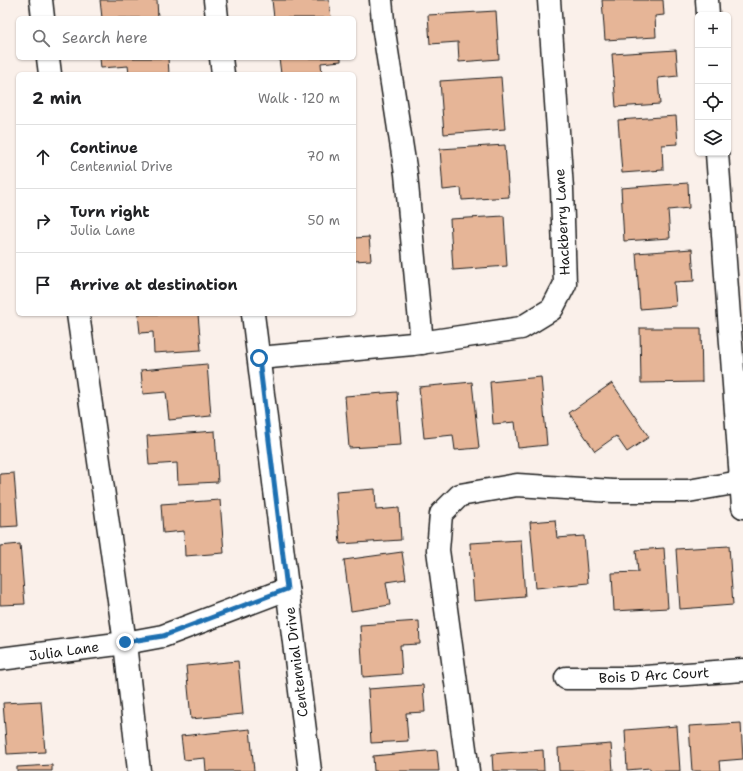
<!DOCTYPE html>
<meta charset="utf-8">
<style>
:root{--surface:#fff;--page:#f6f6f6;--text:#202124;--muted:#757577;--line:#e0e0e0}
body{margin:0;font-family:"Shantell Sans",sans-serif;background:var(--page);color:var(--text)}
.controls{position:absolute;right:12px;top:12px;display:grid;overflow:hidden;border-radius:6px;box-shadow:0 1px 3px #0004}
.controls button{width:36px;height:36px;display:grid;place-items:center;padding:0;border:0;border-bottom:1px solid var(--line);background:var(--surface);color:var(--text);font:20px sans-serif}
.stop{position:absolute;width:12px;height:12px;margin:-9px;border:3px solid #1f6fb2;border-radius:50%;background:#fff}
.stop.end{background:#1f6fb2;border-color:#fff;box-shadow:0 1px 4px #0008}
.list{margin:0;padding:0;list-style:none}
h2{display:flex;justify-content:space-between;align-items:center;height:52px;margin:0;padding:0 16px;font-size:17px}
h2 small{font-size:13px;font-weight:400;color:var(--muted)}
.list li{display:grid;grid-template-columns:26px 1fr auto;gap:12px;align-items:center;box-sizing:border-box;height:64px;padding:0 16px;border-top:1px solid var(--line)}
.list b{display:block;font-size:15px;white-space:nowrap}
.list p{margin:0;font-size:13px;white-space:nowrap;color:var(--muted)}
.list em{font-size:13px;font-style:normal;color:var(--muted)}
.icon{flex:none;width:22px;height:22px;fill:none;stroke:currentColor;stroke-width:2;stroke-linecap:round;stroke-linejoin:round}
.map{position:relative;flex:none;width:743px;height:771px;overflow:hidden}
.search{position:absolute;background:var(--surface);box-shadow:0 1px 3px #0004;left:16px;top:16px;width:340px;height:44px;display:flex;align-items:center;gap:10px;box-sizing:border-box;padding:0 14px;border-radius:6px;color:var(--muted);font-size:15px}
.panel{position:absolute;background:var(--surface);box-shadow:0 1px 3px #0004;left:16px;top:72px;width:340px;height:244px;border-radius:6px}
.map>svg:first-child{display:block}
.building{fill:#e6b597;stroke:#1c1c1c}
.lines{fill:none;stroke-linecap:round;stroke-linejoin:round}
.minor-casing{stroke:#1c1c1c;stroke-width:25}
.minor{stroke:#fff;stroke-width:22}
.route{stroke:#1f6fb2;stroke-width:5}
.labels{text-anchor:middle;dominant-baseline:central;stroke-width:3;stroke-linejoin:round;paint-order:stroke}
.street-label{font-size:14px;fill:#1c1c1c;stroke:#fff}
</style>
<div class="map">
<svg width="743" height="771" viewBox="0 0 743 771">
<rect width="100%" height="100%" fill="#faf0ea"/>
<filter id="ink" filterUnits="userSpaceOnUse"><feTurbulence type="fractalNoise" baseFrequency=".025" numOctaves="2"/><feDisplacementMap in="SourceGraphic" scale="8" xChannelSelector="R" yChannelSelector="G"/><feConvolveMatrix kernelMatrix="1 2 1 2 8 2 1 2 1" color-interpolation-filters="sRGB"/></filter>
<g filter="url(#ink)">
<g class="building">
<polygon points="100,0 157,0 158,18 102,18"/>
<polygon points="272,0 329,0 331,18 274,18"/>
<polygon points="602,0 663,0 664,15 655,16 656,37 605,40"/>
<polygon points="496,11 499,59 459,62 458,42 430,44 428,15"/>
<polygon points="676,50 678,76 658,78 660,104 616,107 612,54"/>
<polygon points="100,58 168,58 169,74 129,74 128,66 101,68"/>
<polygon points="279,58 341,58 341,61 321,63 322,74 281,74"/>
<polygon points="501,77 505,129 444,134 440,81"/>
<polygon points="676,116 678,144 662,145 663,170 622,173 618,120"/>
<polygon points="505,145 509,197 462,200 461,188 443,190 440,149"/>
<polygon points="688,183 689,208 668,210 670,238 624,241 621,188"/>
<polygon points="504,216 507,266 453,270 450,219"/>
<polygon points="369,237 371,260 354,261 354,238"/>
<polygon points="692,249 694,281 674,282 676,306 640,309 636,253"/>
<polygon points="138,314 198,314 201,350 154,353 153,332 140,333"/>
<polygon points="640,328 701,328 702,382 641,383"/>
<polygon points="207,364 211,416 169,420 166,392 143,394 141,370"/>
<polygon points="541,377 547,445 518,448 515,422 493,424 490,382"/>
<polygon points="472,382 479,448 455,450 453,435 424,438 419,387"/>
<polygon points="612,383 649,437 627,452 616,436 595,451 569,413"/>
<polygon points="397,392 401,445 349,448 345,396"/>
<polygon points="215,431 218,482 178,484 177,463 149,465 147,436"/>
<polygon points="14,473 18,526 0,527 0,474"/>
<polygon points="375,489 376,510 399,508 401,540 340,544 336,492"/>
<polygon points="220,500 224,553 185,556 184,531 163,533 161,504"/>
<polygon points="555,520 557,538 584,536 588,583 536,588 530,522"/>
<polygon points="521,540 525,597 474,601 470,543"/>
<polygon points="20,544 25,604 0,605 0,546"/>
<polygon points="729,546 733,605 680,609 676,549"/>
<polygon points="664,548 668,608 614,611 612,573 638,572 636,550"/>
<polygon points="402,552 406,579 386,582 390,605 351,611 344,560"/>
<polygon points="419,621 420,644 400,645 402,674 363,677 360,625"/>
<polygon points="238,661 243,714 191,719 186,666"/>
<polygon points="423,685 425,712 406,713 408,741 371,743 368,689"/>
<polygon points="41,701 45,752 7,754 3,703"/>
<polygon points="741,723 743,759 719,761 720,771 692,771 689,726"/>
<polygon points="677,726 680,771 650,771 650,768 627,770 625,730"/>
<polygon points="250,729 254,771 206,771 205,758 184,760 181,736"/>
<polygon points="611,744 613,771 559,771 558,748"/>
<polygon points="437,750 439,771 374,771 373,756"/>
<polygon points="543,750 544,771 493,771 492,754"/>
<polygon points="52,765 52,771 17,771 17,767"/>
</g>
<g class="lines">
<g class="minor-casing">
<g id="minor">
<polyline points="41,0 43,18"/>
<polyline points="215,0 217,18"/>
<polyline points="381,0 384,32 406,174 422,343"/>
<polyline points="707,0 708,15"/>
<polyline points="48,58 50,74"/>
<polyline points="221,58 223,74"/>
<polyline points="717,153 743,507"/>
<polyline points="78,314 125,643 139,771"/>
<polyline points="253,314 310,771"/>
<polyline points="259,358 413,344 521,328 552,309 565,284 562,189 549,0"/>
<polyline points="0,659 125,643 163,636 287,589"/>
<polyline points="566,678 631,678 743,670"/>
<polyline points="468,771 438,550 441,514 460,495 517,485 613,491 688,491 740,482"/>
</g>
</g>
<use href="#minor" class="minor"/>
</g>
</g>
<g class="lines" filter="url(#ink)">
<polyline class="route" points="125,642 163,636 287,589 259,358"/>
</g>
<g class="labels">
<g class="street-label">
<text transform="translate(562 222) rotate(-93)">Hackberry Lane</text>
<text transform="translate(64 651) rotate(-8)">Julia Lane</text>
<text transform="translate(296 662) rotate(-97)">Centennial Drive</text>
<text transform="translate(654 675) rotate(-3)">Bois D Arc Court</text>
</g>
</g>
</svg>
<div class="controls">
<button>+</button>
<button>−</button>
<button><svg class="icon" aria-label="locate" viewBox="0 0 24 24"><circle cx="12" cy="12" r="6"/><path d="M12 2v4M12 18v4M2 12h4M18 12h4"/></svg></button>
<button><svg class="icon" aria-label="layers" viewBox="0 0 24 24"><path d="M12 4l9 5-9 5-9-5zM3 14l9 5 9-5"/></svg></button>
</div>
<div class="stop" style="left:259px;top:358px"></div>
<div class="stop end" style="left:125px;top:642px"></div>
<div class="search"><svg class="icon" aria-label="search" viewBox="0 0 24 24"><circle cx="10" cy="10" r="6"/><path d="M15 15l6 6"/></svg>Search here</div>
<section class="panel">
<h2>2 min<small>Walk · 120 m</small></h2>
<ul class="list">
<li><svg class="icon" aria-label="ahead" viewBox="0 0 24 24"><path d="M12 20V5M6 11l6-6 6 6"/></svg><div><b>Continue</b><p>Centennial Drive</p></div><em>70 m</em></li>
<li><svg class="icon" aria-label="right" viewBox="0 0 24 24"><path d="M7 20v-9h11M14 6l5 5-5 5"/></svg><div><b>Turn right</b><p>Julia Lane</p></div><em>50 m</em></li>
<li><svg class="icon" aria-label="arrive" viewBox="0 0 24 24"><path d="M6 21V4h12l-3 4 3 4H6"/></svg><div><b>Arrive at destination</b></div></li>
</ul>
</section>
</div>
